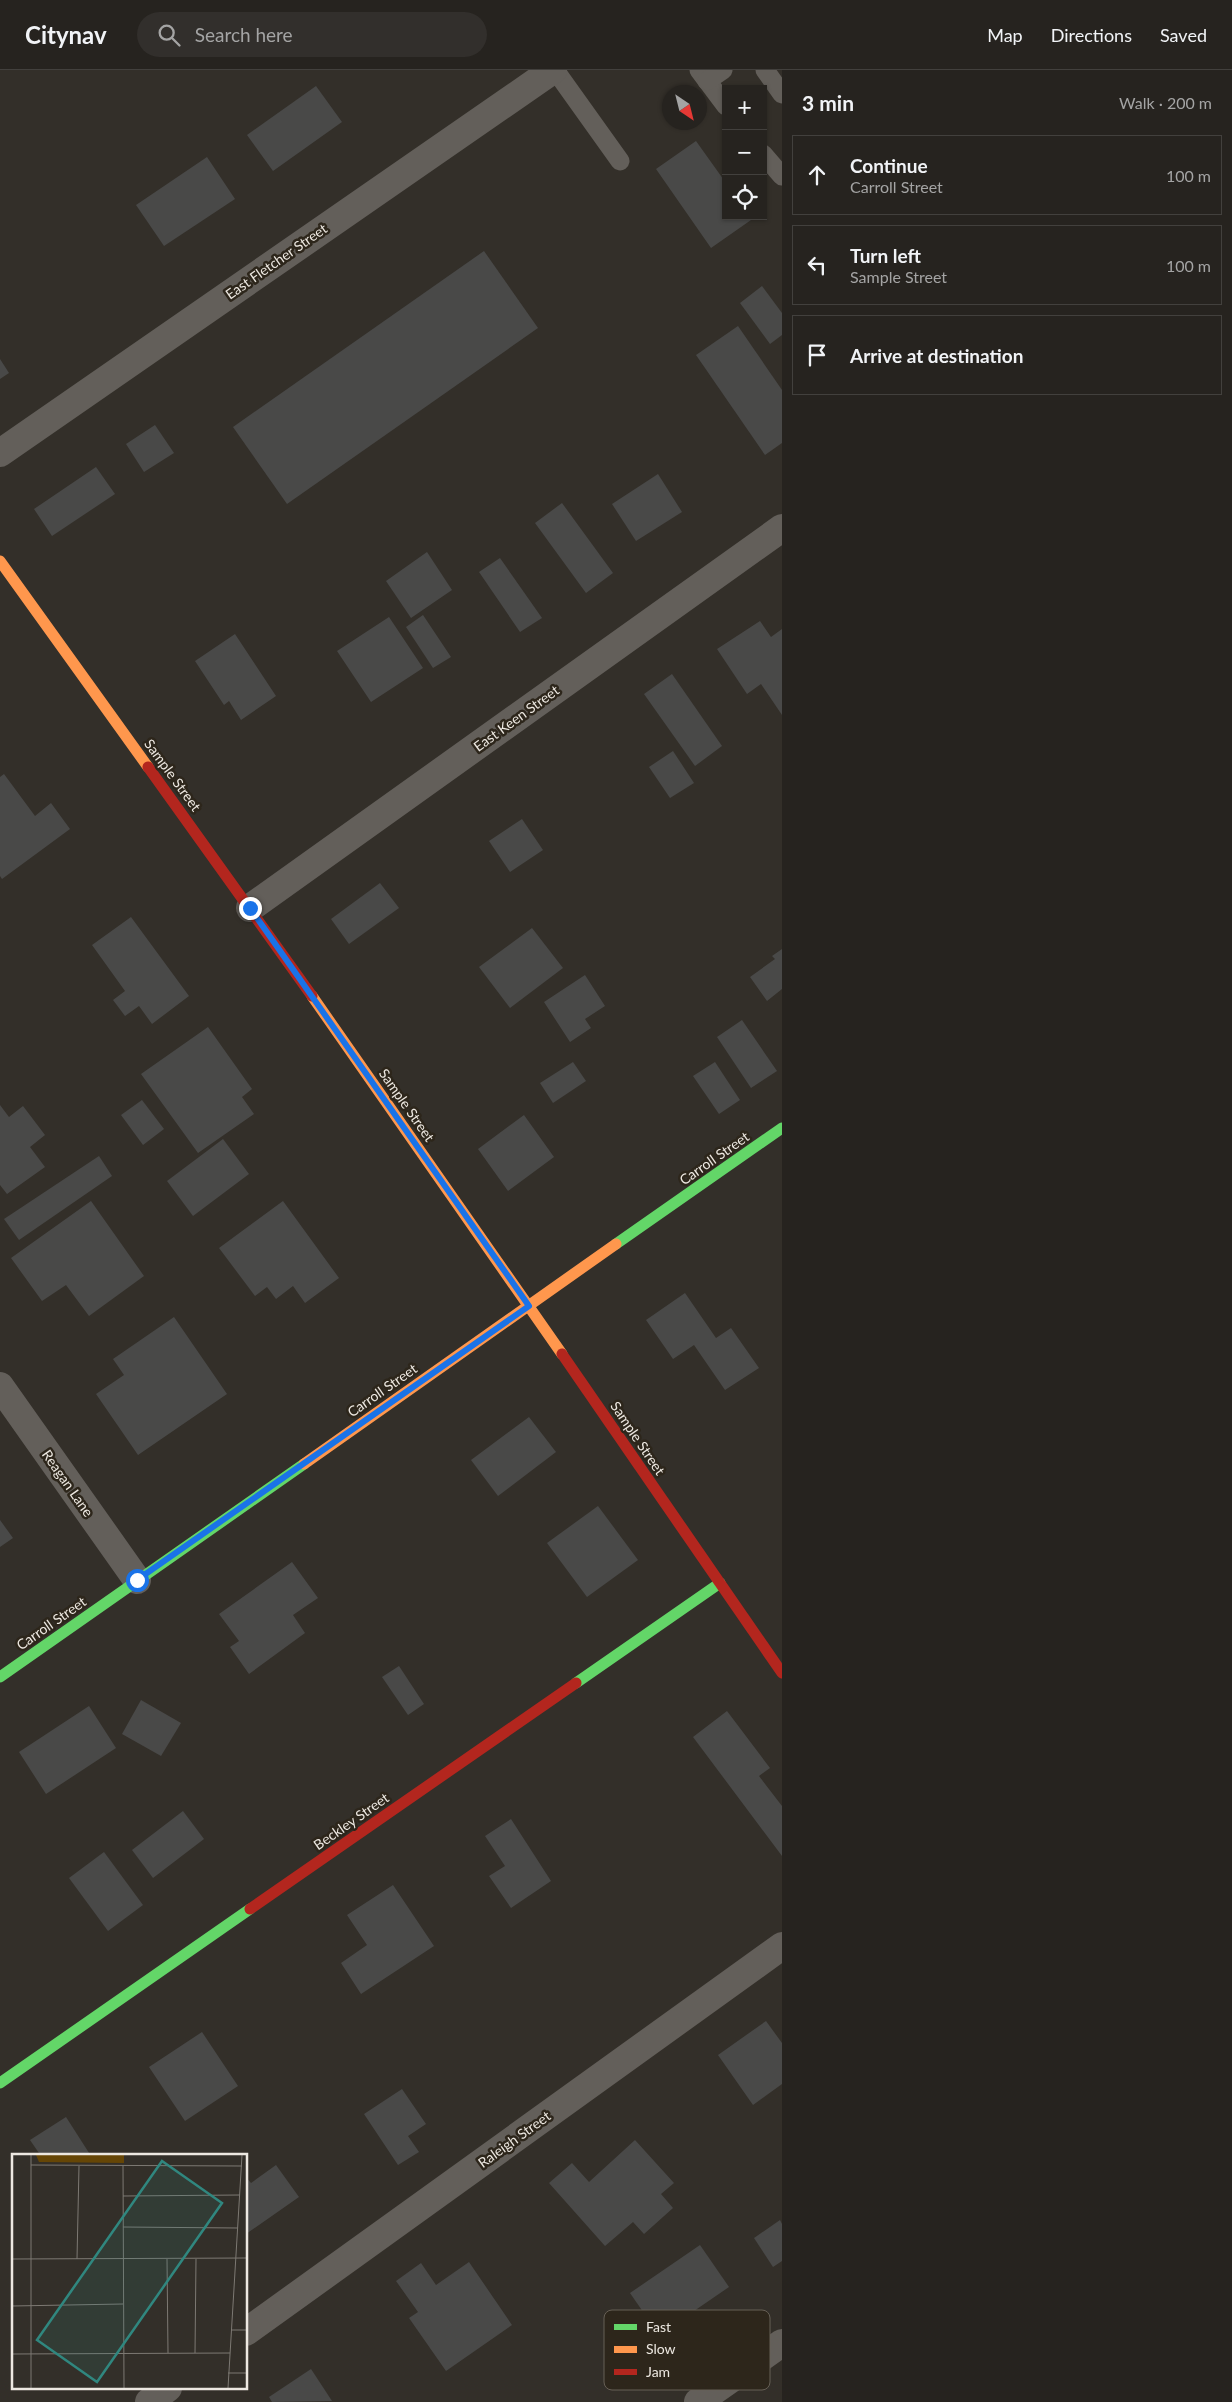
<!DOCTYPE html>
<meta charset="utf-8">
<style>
:root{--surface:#26231f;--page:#322f2c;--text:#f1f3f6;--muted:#a4a4a4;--line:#42403d}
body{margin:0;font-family:Lato,sans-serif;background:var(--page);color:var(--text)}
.controls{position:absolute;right:15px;top:15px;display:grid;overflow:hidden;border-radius:0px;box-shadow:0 1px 4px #0004}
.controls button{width:45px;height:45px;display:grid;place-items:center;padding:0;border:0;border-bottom:1px solid var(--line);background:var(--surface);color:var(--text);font:25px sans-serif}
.compass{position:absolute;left:662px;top:15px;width:45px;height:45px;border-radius:50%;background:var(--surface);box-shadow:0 1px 4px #0004;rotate:145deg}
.stop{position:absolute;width:15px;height:15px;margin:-11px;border:4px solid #1a73e8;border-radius:50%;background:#fff}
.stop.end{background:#1a73e8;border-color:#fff;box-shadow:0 1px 5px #0008}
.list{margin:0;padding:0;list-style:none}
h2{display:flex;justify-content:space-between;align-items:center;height:65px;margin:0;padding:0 20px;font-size:21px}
h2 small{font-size:16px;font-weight:400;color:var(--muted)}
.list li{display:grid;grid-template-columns:32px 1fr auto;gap:15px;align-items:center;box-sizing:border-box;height:80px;margin:0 10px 10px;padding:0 10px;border:1px solid var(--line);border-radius:0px}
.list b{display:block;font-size:19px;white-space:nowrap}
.list p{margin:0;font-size:16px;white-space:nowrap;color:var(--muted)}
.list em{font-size:16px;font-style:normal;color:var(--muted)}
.icon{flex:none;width:28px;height:28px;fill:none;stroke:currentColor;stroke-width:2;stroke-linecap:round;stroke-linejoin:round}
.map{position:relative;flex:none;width:782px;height:2332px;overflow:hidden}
header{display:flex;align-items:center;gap:30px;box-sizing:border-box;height:70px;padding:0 25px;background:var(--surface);border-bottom:1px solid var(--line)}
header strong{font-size:24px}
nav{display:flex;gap:28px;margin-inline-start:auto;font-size:18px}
.search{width:350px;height:45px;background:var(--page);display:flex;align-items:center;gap:12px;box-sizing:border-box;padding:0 18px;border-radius:28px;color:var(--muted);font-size:19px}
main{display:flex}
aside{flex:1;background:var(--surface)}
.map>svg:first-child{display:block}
.building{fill:#494948}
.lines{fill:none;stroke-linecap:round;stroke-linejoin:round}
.lane{stroke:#635f5a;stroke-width:19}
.street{stroke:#635f5a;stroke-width:28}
.fast{stroke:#63d668;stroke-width:11}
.slow{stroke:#ff974d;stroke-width:11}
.jam{stroke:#b3261e;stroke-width:11}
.route{stroke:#1a73e8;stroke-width:6}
.labels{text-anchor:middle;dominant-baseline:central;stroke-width:5;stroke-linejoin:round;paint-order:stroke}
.street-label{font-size:14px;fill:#ede8e1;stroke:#2d261b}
.inset-road{fill:none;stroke:#7d7973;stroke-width:1}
.view{fill:#30877f;fill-opacity:0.15;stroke:#30877f;stroke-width:2.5}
.inset-edge{fill:none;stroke:#ede8e1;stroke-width:2.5}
.key{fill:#2d261b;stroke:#676056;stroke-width:1}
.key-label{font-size:14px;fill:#ede8e1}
</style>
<header>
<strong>Citynav</strong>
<div class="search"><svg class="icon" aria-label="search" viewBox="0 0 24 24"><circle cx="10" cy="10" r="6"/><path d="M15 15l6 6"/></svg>Search here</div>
<nav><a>Map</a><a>Directions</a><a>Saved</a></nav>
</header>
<main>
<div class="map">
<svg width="782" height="2332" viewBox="0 0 782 2332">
<rect width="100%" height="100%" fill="#332f29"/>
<g class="building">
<polygon points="316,16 342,52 273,101 247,65"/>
<polygon points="696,71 726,113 726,146 749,146 751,150 711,178 656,99"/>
<polygon points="207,87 235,129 164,176 136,135"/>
<polygon points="484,181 538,258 287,434 233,357"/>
<polygon points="762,216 782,243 782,265 770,274 740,233"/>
<polygon points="738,256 782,320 782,373 765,385 696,285"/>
<polygon points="0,289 9,303 0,309"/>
<polygon points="155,355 174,383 144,402 126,374"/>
<polygon points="96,397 115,424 52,466 34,439"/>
<polygon points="658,404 682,442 636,471 612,434"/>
<polygon points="562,433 613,503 586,523 535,453"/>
<polygon points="427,482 452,520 411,548 386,511"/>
<polygon points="500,488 542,548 520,562 479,502"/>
<polygon points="423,545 451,587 433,598 406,557"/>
<polygon points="389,547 423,598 371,632 337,581"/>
<polygon points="760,551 771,567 782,559 782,645 761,614 747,624 717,579"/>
<polygon points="235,564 276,626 241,650 229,631 224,635 195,591"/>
<polygon points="672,604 722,676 695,696 644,624"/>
<polygon points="673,681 694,713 670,728 649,697"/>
<polygon points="4,704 35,746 51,733 70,759 2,809 0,806 0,707"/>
<polygon points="522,749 543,780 510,802 489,771"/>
<polygon points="380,813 399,838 349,874 331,849"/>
<polygon points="131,847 189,926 152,954 139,936 125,946 113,930 125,921 92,875"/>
<polygon points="532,858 563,898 510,938 479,897"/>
<polygon points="782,879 782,919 767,931 750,907 775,889 772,886"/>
<polygon points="585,905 605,936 585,949 591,958 570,972 544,932"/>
<polygon points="742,950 777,1001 751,1018 717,967"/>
<polygon points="208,957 252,1019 242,1027 254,1044 198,1083 141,1004"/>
<polygon points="573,992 586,1011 553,1033 540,1013"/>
<polygon points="715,992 740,1030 719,1044 693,1006"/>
<polygon points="142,1030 164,1059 143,1075 121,1045"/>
<polygon points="0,1035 9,1047 23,1036 45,1065 30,1077 45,1097 7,1124 0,1115"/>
<polygon points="524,1045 554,1087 508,1121 478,1079"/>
<polygon points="223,1069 249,1104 193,1146 167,1111"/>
<polygon points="99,1086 112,1106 19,1170 4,1149"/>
<polygon points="91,1131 144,1206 89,1246 66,1215 42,1231 11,1188"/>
<polygon points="283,1131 339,1208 305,1233 293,1216 276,1229 267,1217 255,1226 219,1178"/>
<polygon points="685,1223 716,1268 731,1258 759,1298 725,1320 694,1275 673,1289 646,1250"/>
<polygon points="174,1247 227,1324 138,1385 96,1324 124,1305 113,1289"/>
<polygon points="529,1347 556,1382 498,1426 471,1390"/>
<polygon points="598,1436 638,1490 587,1527 547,1473"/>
<polygon points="0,1450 13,1468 0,1477"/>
<polygon points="292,1492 318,1528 293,1545 305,1563 249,1604 230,1577 239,1571 219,1544"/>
<polygon points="399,1596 424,1634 408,1645 382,1607"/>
<polygon points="141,1630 181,1653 161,1686 122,1664"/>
<polygon points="89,1636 116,1678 46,1724 19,1682"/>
<polygon points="727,1641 770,1698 759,1706 782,1736 782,1786 693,1667"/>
<polygon points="183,1741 204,1769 153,1808 132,1780"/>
<polygon points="511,1749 551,1811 511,1838 489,1806 505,1796 485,1766"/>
<polygon points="104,1782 143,1835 108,1861 69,1808"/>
<polygon points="393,1815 434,1876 361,1924 341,1893 367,1875 347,1845"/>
<polygon points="766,1951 782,1973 782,2014 753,2035 718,1985"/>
<polygon points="202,1962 238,2016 185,2051 149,1997"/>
<polygon points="402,2019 426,2054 408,2066 419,2082 398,2095 364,2044"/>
<polygon points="66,2047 91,2086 41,2086 30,2070"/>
<polygon points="635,2070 674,2113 661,2124 673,2138 644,2164 633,2152 605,2176 549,2113 572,2093 589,2112"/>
<polygon points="276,2095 299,2127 246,2164 246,2107 251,2113"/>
<polygon points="780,2150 782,2154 782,2191 773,2197 754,2168"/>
<polygon points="700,2175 729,2217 659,2265 630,2223"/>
<polygon points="469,2192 512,2255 446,2301 409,2248 418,2242 396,2211 421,2193 436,2215"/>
<polygon points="311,2299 332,2331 272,2332 269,2327"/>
</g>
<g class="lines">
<g class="lane">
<polyline points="555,0 620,91"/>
<polyline points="699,0 726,36"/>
<polyline points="765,0 782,24"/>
<polyline points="707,11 723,0"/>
<polyline points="763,84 782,106"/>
</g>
<g class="street">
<polyline points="0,383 553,0"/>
<polyline points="250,838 782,458"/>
<polyline points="0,1316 137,1510"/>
<polyline points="246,2262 782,1876"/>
<polyline points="149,2332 168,2318"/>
<polyline points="698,2332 782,2273"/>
</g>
<g class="fast">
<polyline points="616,1174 782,1058"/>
<polyline points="0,1607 304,1394"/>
<polyline points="576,1613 720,1513"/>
<polyline points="0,2013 250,1839"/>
</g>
<g class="slow">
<polyline points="0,491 148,697"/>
<polyline points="312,926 562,1284"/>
<polyline points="304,1394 616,1174"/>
</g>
<g class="jam">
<polyline points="148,697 312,926"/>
<polyline points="562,1284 782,1603"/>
<polyline points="250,1839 576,1613"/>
</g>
</g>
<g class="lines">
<polyline class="route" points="137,1510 529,1236 250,838"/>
</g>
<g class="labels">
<g class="street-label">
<text transform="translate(276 191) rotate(-35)">East Fletcher Street</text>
<text transform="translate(516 648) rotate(-36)">East Keen Street</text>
<text transform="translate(173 705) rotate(54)">Sample Street</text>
<text transform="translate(407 1035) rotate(55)">Sample Street</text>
<text transform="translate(714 1088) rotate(-35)">Carroll Street</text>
<text transform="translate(382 1320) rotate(-35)">Carroll Street</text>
<text transform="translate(638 1368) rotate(56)">Sample Street</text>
<text transform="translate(68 1413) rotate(55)">Reagan Lane</text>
<text transform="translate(51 1553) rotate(-35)">Carroll Street</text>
<text transform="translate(351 1751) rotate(-35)">Beckley Street</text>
<text transform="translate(514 2069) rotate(-36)">Raleigh Street</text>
</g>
</g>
<g transform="translate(12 2084)">
<rect width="235" height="235" fill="#332f29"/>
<path d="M24 1H112V9L27 8Z" fill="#664606"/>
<path class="inset-road" d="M19 1V234M19 11 230 12M111 12 112 234M111 42 228 41M111 73 226 74M0 105 235 104M65 105 67 12M155 105 156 199M0 152 111 150M219 176H235M183 199 184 105M0 200 218 199M216 219H235M216 234 230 1"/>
<path class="view" d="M150 7 210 49 85 228 25 186Z"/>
<rect width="235" height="235" class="inset-edge"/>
</g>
<rect x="604" y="2240" width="166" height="80" rx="8" class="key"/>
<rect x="614" y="2254" width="23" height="6" fill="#63d668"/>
<rect x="614" y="2276" width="23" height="7" fill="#ff974d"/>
<rect x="614" y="2299" width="23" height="6" fill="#b3261e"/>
<g class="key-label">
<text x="646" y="2262">Fast</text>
<text x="646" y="2284">Slow</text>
<text x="646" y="2307">Jam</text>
</g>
</svg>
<div class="controls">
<button>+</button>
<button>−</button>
<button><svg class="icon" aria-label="locate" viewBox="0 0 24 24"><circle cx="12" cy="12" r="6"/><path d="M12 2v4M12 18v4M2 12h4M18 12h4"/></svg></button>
</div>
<svg class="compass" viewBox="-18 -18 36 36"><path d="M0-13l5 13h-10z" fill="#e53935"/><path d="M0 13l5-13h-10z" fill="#a4a4a4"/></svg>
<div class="stop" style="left:137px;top:1510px"></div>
<div class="stop end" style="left:250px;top:838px"></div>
</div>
<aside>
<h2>3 min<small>Walk · 200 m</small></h2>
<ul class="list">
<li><svg class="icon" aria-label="ahead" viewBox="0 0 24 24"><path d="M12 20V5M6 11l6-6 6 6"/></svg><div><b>Continue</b><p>Carroll Street</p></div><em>100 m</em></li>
<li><svg class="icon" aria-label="left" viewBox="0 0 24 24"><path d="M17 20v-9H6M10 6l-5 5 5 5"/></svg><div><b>Turn left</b><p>Sample Street</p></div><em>100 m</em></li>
<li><svg class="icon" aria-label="arrive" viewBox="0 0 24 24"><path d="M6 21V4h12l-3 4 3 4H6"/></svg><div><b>Arrive at destination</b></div></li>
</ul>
</aside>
</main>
